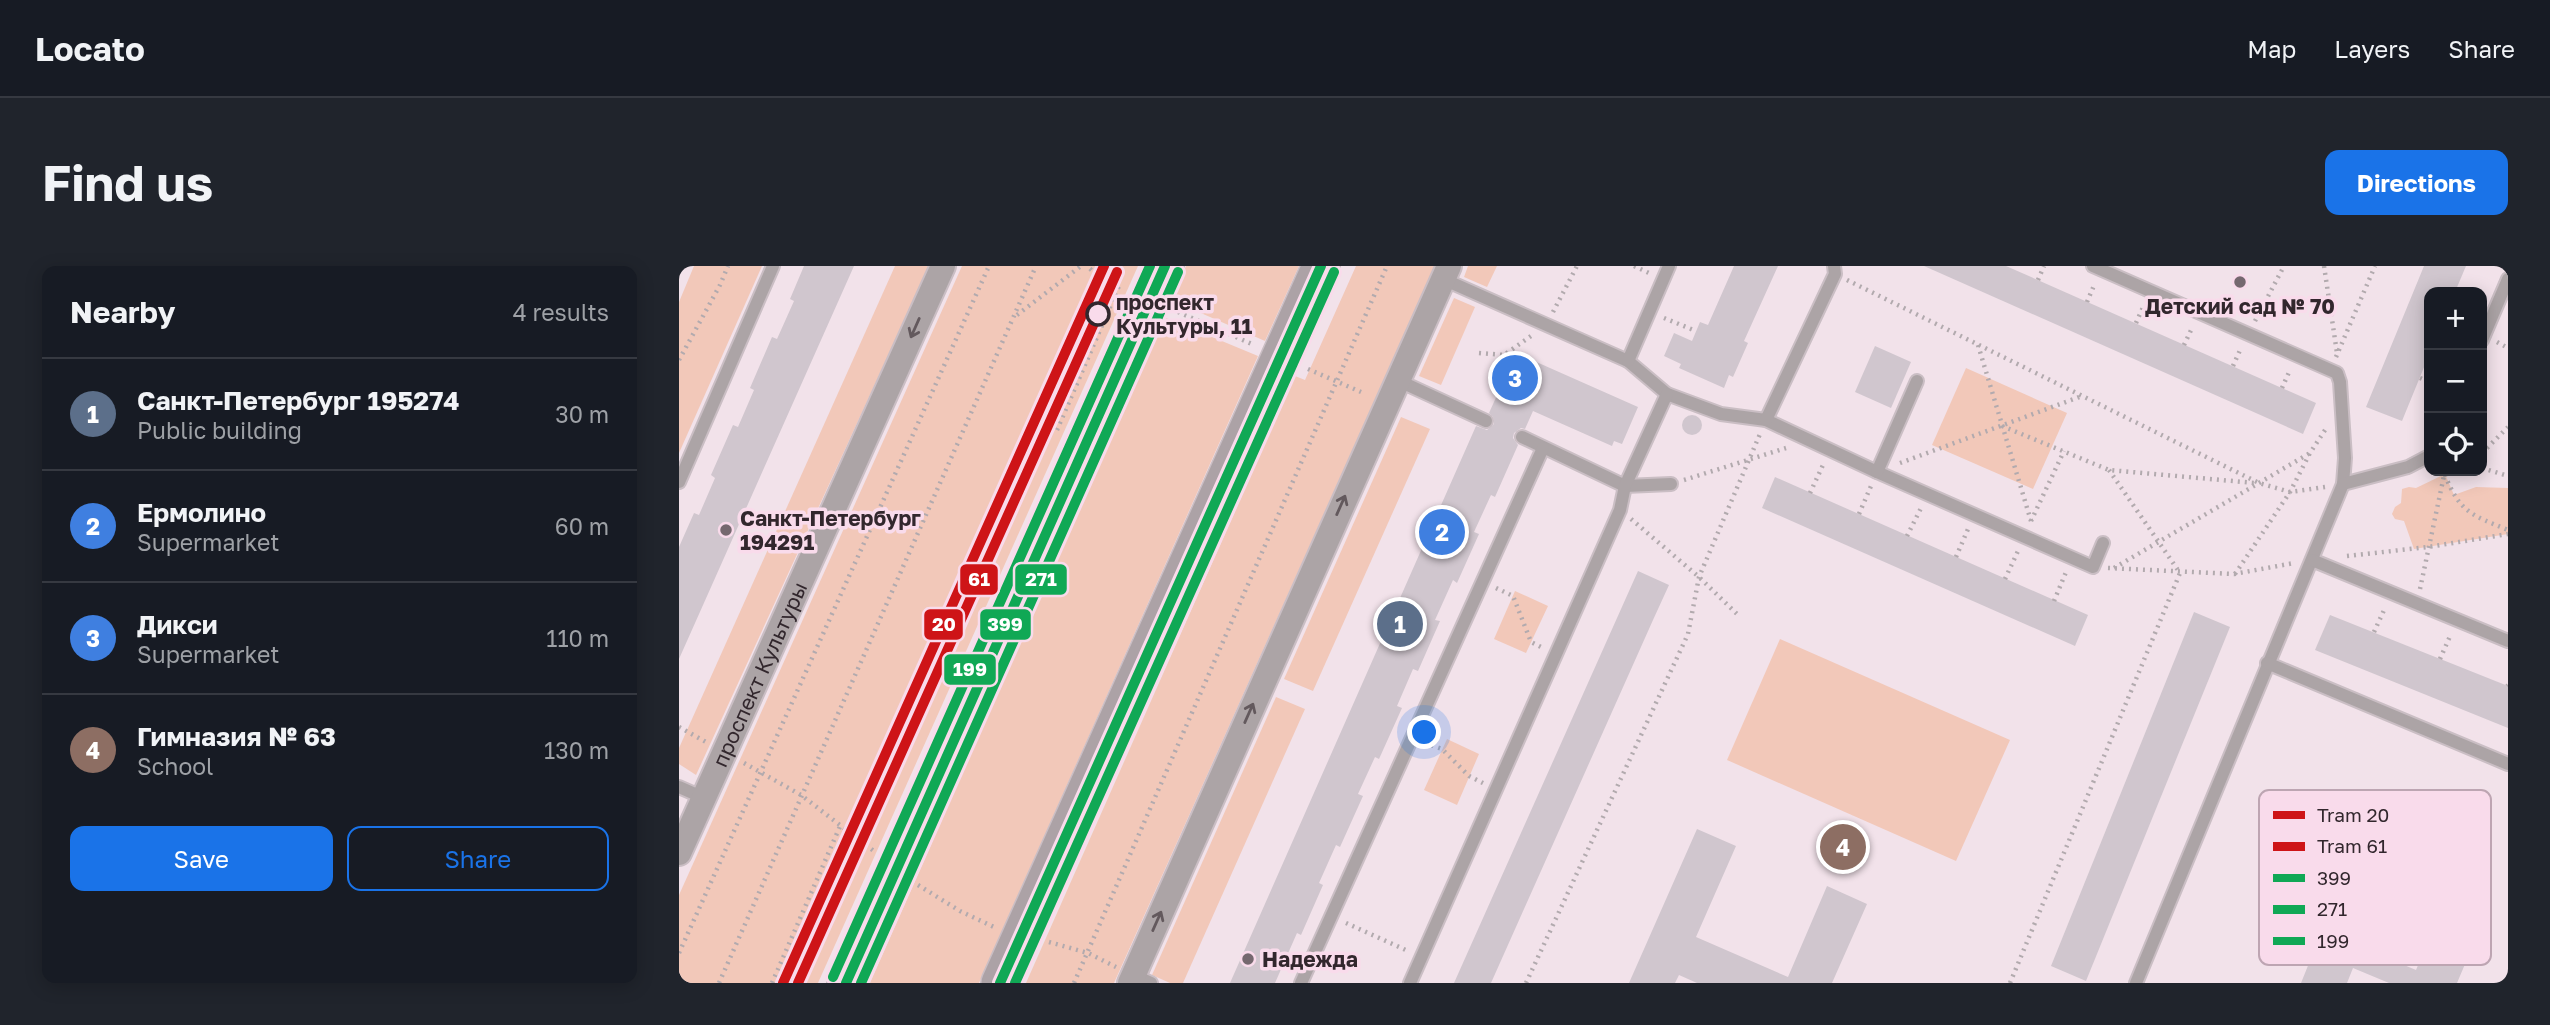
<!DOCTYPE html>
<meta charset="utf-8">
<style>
:root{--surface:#171b24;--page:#20242c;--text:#f1f3f6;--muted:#9ea1a6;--line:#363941;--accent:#1a73e8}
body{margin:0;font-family:"Golos Text",sans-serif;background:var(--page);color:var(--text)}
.controls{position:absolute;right:21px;top:21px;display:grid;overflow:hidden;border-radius:14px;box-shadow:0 4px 18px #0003}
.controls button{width:63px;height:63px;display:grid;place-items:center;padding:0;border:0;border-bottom:2px solid var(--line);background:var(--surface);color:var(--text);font:35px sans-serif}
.you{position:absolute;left:746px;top:467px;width:24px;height:24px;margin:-18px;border:5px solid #fff;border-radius:50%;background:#1a73e8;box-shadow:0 0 0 10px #1a73e833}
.badge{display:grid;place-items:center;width:46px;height:46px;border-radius:50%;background:var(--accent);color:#fff;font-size:23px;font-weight:700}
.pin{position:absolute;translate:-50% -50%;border:4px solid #fff;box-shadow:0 2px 7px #0006}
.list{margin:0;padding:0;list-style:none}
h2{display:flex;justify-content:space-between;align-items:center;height:91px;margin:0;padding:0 28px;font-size:30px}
h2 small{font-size:23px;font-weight:400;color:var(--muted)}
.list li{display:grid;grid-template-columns:46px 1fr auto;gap:21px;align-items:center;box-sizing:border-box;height:112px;padding:0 28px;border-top:2px solid var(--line)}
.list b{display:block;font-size:26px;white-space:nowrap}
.list p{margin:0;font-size:23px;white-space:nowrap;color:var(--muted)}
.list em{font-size:23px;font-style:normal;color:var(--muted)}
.actions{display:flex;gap:14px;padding:21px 28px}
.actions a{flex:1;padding:16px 0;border:2px solid var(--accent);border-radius:14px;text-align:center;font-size:24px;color:var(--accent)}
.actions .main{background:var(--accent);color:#fff}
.icon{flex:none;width:38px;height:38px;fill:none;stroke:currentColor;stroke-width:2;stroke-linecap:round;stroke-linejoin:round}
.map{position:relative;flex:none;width:1829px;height:717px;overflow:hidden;border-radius:14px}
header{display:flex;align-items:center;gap:42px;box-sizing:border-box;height:98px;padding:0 35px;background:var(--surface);border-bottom:2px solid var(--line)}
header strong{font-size:33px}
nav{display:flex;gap:38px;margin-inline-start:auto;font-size:24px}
.intro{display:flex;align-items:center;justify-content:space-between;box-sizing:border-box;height:168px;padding:0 42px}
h1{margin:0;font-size:49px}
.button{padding:18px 32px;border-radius:14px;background:var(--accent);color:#fff;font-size:24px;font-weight:700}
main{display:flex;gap:42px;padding:0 42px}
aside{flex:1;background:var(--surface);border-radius:14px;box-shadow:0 4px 18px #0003}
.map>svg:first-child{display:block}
.green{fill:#f2c8b9}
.building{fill:#d0c6ce}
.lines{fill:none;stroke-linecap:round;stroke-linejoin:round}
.lane-casing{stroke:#cabec4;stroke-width:16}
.street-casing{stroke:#cabec4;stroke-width:28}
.secondary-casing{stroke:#cabec4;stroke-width:40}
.path{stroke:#b2aaae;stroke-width:4.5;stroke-dasharray:2 5;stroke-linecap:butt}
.lane{stroke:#aca4a6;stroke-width:12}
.street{stroke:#aca4a6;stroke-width:24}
.secondary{stroke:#aca2a6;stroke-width:37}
.bus-1-casing{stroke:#f9dbeb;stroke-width:16}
.bus-2-casing{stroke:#f9dbeb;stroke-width:16}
.bus-3-casing{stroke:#f9dbeb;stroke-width:16}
.bus-1{stroke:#10a855;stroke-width:10}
.bus-2{stroke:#10a855;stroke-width:10}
.bus-3{stroke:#10a855;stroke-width:10}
.tram-1-casing{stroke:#f9dbeb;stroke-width:16}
.tram-2-casing{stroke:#f9dbeb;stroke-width:16}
.tram-1{stroke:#ce1417;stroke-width:10}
.tram-2{stroke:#ce1417;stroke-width:10}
.oneway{stroke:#63595d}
.poi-dot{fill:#75686f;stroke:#f9dbeb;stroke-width:2.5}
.stop-dot{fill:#f9dbeb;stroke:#32272d;stroke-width:3.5}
.labels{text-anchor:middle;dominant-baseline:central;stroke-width:7;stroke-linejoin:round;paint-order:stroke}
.stop-label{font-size:21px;font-weight:bold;fill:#32272d;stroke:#f9dbeb;text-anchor:start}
.poi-label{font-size:21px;font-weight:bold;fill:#32272d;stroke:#f9dbeb;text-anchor:start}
.street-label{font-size:21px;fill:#32272d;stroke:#f9dbeb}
.key{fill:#f9dbeb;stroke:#bda5b2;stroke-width:2}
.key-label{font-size:19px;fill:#32272d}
.line-badge{stroke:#f9dbeb;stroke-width:2.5}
.badge-label{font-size:19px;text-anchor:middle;font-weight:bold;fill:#fff}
</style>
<header>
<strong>Locato</strong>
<nav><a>Map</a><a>Layers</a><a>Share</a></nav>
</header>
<div class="intro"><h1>Find us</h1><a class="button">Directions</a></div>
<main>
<aside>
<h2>Nearby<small>4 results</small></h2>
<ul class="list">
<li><span class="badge" style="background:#5c6f8a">1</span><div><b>Санкт-Петербург 195274</b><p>Public building</p></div><em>30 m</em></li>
<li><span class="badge" style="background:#3f7fe0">2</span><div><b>Ермолино</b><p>Supermarket</p></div><em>60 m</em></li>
<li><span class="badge" style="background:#3f7fe0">3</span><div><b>Дикси</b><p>Supermarket</p></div><em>110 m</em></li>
<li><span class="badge" style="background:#8d6e63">4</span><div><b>Гимназия № 63</b><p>School</p></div><em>130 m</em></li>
</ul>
<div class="actions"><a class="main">Save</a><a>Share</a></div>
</aside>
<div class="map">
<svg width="1829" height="717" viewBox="0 0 1829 717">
<rect width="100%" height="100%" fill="#f2e2ea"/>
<g class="green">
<polygon points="15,0 83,0 0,187 0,36"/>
<polygon points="216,0 250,0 17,509 0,498 0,482"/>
<polygon points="283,0 459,0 139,717 0,717 0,629"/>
<polygon points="507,0 620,0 586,75 492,34"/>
<polygon points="677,0 756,0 435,717 347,717 616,110 626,114"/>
<polygon points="789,0 818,0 808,21 785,11"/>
<polygon points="775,32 796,41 762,119 740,110"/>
<polygon points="485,51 579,90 300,717 191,717"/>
<polygon points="1287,102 1388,147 1354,223 1253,179"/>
<polygon points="722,151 751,163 634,425 605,413"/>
<polygon points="1766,208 1775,229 1797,221 1829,222 1829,268 1735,283 1725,255 1716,253 1713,248 1716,241 1722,237 1723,223 1730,221 1737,222"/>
<polygon points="836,325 869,340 847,387 815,373"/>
<polygon points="1101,373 1331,474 1277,595 1048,494"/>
<polygon points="597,431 626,443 504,717 491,717 473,709"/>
<polygon points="768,473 800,488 778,539 745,524"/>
</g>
<g class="building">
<polygon points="125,0 175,0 0,393 0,281 15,247 20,249 36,212 32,209 54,159 59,161 75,124 71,122 93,71 98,73 115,35 111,33"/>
<polygon points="1055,0 1099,0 1065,75 1069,77 1054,111 1050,109 1045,122 1000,102 1002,98 985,90 995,67 1013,75 1021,56 1029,59"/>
<polygon points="1245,0 1327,0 1637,137 1624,168"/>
<polygon points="1745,0 1787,0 1776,26 1750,26 1750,89 1723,155 1687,141"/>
<polygon points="1196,80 1232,96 1212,142 1176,126"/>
<polygon points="837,87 959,141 943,178 935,175 933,180 854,145 846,163 842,162 835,167 834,172 839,179 816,231 812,229 795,266 800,268 778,317 774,314 756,354 761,355 739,405 734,403 718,440 723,442 700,493 696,491 679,528 684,530 661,581 657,579 640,617 644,619 622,669 618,667 596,717 551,717 797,160 808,164 815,158 814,151 810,147"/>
<circle cx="1013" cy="159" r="10"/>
<polygon points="1096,211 1409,349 1396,380 1083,242"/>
<polygon points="959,305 990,319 974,354 812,717 775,717"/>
<polygon points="1515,346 1551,361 1407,715 1372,700"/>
<polygon points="1651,349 1829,420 1829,462 1636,384"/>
<polygon points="1018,563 1057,580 1017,671 1109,711 1148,620 1188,638 1153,717 1018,717 1000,709 996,717 950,717"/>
<polygon points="1657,630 1696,646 1682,681 1737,704 1752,668 1792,684 1778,717 1710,717 1674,702 1668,717 1622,717"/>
</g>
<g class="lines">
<g class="lane-casing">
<g id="lane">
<polyline points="1414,0 1658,107 1661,116 1666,192 1664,218 1457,717"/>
<polyline points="764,13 949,95 988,128 1042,148 1087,154 1198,206 1414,301 1424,277"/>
<polyline points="1803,74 1829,13"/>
<polyline points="949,95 990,0"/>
<polyline points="718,114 807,155"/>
<polyline points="1087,154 1156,8 1155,0"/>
<polyline points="843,171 946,220 992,218"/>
<polyline points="1198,206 1238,115"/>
<polyline points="0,216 94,0"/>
<polyline points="1664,218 1729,201 1750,190"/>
<polyline points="1633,294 1829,375"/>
<polyline points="1588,397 1829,498"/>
<polyline points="0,521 25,532"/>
<polyline points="454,709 472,717"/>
<polyline points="622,717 864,182"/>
<polyline points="731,717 941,244 946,220 988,128"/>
</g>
</g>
<g class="street-casing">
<g id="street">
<path id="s1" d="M0 587 264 0"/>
<polyline points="451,717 770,0"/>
</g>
</g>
<g class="secondary-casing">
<g id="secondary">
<polyline points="167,717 486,0"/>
<polyline points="321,717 642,0"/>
</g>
</g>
<g class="path">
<polyline points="955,0 970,7"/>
<polyline points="1645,0 1658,87"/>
<polyline points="1168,14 1580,217 1611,226 1646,221"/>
<polyline points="1359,14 1365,0"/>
<polyline points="1408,36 1416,17"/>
<polyline points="499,46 573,78"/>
<polyline points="874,46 898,0"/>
<polyline points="338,49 402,0"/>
<polyline points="985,52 1017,65"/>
<polyline points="1576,55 1605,0"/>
<polyline points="1457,57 1465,39"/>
<polyline points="1818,76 1829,82"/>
<polyline points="1299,79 1352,255"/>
<polyline points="1505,79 1514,60"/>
<polyline points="800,87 825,89 852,70"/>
<polyline points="1657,91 1696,0"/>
<polyline points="0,94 41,19 49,0"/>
<polyline points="1554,100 1562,82"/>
<polyline points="629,103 682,126"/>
<polyline points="1741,112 1750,116"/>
<polyline points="1603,122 1611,104"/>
<polyline points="1323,160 1430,204 1576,217"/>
<polyline points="378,164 440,20 420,11 408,0"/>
<polyline points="1803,187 1829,161"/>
<polyline points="1221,197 1403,130"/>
<polyline points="1803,202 1829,210"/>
<path d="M1766 209C1781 247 1793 249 1829 264"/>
<polyline points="1005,214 1107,182"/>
<polyline points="1131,227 1144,199"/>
<polyline points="1180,248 1192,220"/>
<polyline points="952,253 1020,311 1058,348"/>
<polyline points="1352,255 1385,185"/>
<polyline points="1228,270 1242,242"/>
<polyline points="1668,290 1749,281 1829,268"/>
<polyline points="1277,291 1289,263"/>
<polyline points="1429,302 1555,308 1615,297"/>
<polyline points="1435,302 1631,187"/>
<polyline points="1556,308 1611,226 1631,187 1648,161"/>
<polyline points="1326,313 1339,285"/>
<polyline points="817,322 834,330 852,376 862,381"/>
<polyline points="1741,323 1766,205"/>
<polyline points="1375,335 1387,306"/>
<polyline points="1695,366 1706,342"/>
<polyline points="1761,393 1772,368"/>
<polyline points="1828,420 1829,419"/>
<polyline points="0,461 27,476"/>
<polyline points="746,477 763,483 790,510 804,517"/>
<polyline points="65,497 122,529 196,586"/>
<polyline points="239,619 281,645 317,662"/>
<polyline points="667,657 729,685"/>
<polyline points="370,676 409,687 437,701"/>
<polyline points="0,687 310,0"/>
<polyline points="40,717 357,0"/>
<polyline points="93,717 162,558"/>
<polyline points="395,717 708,0"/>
<polyline points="847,717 1009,368 1020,311 1081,168"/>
<polyline points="1331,717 1501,307 1430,204"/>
</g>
<use href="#lane" class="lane"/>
<use href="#street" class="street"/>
<use href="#secondary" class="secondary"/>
<g class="bus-1-casing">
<g id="bus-1">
<polyline points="167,717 486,0"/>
<polyline points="321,717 642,0"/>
</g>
</g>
<g class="bus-2-casing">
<g id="bus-2">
<polyline points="182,717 499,6"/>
<polyline points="336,717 655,6"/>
</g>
</g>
<g class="bus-3-casing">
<polyline id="bus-3" points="154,711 471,0"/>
</g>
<use href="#bus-1" class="bus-1"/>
<use href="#bus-2" class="bus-2"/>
<use href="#bus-3" class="bus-3"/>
<g class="tram-1-casing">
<polyline id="tram-1" points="104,717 425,0"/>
</g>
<g class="tram-2-casing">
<polyline id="tram-2" points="119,717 438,6"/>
</g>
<use href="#tram-1" class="tram-1"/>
<use href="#tram-2" class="tram-2"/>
</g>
<defs><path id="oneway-shaft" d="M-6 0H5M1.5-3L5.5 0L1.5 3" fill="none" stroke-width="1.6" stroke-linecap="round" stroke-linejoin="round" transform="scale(1.75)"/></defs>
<g class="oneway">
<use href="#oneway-shaft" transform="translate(236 62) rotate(114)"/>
<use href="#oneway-shaft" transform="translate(662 239) rotate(-66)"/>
<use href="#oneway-shaft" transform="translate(570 447) rotate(-66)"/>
<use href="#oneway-shaft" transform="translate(478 655) rotate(-66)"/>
</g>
<g class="poi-dot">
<circle cx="1561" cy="16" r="7"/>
<circle cx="47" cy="264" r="7"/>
<circle cx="569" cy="693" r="7"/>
</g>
<circle class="stop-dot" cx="419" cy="48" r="11"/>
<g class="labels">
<g class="stop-label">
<text x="437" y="36">проспект<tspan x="437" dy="24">Культуры, 11</tspan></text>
</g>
<g class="poi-label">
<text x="1561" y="40" text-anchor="middle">Детский сад № 70</text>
<text x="61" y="252">Санкт-Петербург<tspan x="61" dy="24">194291</tspan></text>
<text x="583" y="693">Надежда</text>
</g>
<g class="street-label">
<text stroke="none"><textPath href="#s1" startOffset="196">проспект Культуры</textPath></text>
</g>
</g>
<rect x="1580" y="524" width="232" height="175" rx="10" class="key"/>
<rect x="1594" y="545" width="32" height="8" fill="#ce1417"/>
<rect x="1594" y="576" width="32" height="9" fill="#ce1417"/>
<rect x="1594" y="608" width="32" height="8" fill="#10a855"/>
<rect x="1594" y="639" width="32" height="9" fill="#10a855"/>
<rect x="1594" y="671" width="32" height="8" fill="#10a855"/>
<g class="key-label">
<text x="1638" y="556">Tram 20</text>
<text x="1638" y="587">Tram 61</text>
<text x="1638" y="619">399</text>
<text x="1638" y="650">271</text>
<text x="1638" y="682">199</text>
</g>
<g class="line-badge">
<rect x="335" y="297" width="54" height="33" rx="7" fill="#10a855"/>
<rect x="280" y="297" width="40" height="33" rx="7" fill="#ce1417"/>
<rect x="244" y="342" width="41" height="33" rx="7" fill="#ce1417"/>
<rect x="300" y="342" width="53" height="33" rx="7" fill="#10a855"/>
<rect x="264" y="387" width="54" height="33" rx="7" fill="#10a855"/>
</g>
<g class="badge-label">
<text x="362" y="320">271</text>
<text x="300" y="320">61</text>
<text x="265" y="365">20</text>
<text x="326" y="365">399</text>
<text x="291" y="410">199</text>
</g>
</svg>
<div class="controls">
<button>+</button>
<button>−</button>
<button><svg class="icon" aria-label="locate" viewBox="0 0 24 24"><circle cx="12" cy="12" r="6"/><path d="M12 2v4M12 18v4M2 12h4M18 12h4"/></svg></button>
</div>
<div class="you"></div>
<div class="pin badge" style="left:721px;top:358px;background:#5c6f8a">1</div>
<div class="pin badge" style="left:763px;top:266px;background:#3f7fe0">2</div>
<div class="pin badge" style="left:836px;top:112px;background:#3f7fe0">3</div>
<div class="pin badge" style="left:1164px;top:581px;background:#8d6e63">4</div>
</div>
</main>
